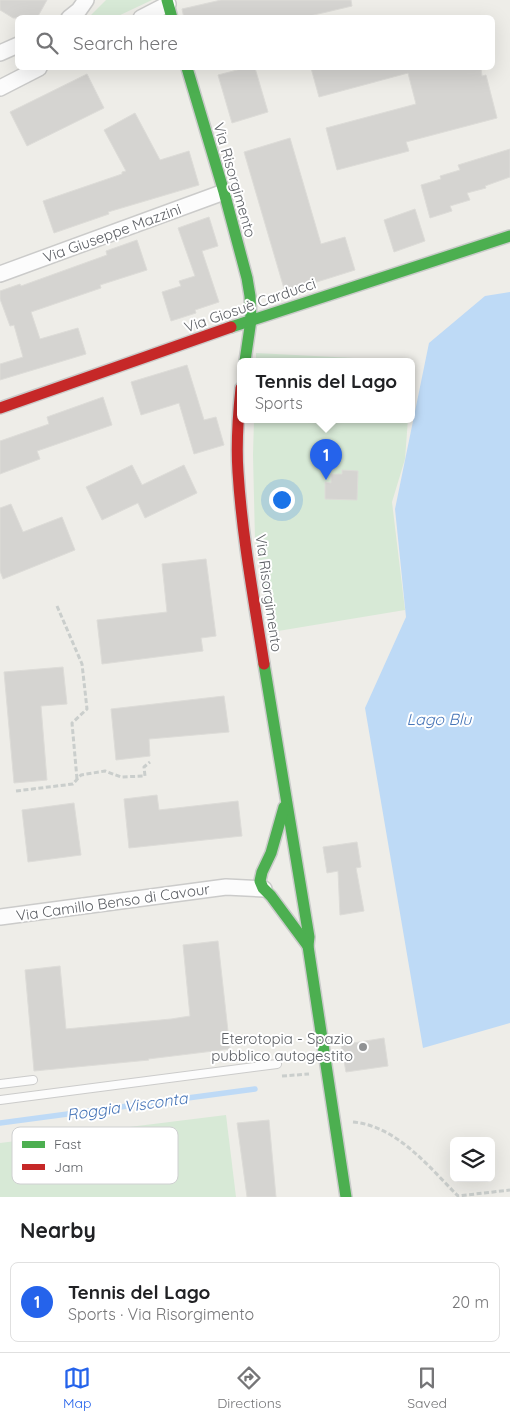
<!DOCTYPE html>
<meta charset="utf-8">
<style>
:root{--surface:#fff;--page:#f6f6f6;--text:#202124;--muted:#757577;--line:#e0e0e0;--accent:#2563eb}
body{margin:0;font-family:Quicksand,sans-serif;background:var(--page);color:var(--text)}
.controls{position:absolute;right:15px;bottom:15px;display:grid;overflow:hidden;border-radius:8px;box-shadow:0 5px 20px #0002}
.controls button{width:45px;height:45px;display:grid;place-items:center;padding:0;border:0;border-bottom:1px solid var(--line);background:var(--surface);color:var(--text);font:25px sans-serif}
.you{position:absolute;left:281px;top:499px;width:18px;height:18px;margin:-12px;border:4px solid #fff;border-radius:50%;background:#1a73e8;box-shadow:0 0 0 8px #1a73e833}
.badge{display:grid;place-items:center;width:32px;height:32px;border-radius:50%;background:var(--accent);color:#fff;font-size:16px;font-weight:700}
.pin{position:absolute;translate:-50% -41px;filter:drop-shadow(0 1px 2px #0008)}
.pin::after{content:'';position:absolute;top:26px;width:18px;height:15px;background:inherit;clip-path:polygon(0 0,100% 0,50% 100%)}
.popup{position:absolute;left:237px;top:358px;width:178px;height:65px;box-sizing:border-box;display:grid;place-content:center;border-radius:8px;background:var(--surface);filter:drop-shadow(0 1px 4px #0005);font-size:16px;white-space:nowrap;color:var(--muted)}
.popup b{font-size:19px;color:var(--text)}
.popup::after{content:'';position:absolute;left:50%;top:100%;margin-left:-10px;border:10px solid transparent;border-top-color:var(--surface)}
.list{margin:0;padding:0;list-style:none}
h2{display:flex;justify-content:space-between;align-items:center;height:65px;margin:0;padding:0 20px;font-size:21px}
h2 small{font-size:16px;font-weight:400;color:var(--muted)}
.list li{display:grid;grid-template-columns:32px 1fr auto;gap:15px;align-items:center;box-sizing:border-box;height:80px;margin:0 10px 10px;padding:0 10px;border:1px solid var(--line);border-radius:8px}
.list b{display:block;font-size:19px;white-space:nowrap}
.list p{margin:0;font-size:16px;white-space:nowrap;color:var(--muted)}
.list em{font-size:16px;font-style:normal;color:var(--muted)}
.icon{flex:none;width:28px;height:28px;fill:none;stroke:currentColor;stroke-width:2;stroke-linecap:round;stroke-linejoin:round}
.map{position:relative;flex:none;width:510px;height:1197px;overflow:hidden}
.search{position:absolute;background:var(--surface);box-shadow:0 5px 20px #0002;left:15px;right:15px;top:15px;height:55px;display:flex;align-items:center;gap:12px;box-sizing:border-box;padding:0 18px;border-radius:8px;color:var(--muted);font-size:19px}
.sheet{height:155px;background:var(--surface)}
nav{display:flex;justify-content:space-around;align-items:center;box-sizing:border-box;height:70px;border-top:1px solid var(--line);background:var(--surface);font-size:14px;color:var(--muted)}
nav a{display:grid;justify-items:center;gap:2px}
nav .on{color:var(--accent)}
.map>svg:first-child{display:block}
.green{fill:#d7e9d6}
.water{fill:#bedaf6}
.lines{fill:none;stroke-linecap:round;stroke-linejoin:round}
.stream{stroke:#bedaf6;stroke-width:5.5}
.building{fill:#d5d4d1;stroke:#dddcd8}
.lane-casing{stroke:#cbcbca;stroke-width:10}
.street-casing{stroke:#cbcbca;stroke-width:18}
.fast-casing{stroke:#cacbca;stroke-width:14}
.jam-casing{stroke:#cacbca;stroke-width:14}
.path{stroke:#cacecc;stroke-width:3;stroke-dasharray:5 2.5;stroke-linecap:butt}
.lane{stroke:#fcfcfc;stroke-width:8}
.street{stroke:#fcfcfc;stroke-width:15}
.fast{stroke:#4caf50;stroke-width:11}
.jam{stroke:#c62828;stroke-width:11}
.poi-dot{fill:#909294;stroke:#fff;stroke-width:2}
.labels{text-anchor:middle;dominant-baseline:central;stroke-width:4;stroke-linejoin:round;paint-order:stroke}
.street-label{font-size:15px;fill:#5e6166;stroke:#fff}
.poi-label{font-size:15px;fill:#5e6166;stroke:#fff;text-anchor:end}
.water-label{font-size:16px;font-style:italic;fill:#4876b8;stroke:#fff}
.key{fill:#fff;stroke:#cfd0d1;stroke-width:1}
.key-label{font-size:14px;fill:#5e6166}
</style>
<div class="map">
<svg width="510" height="1197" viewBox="0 0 510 1197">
<rect width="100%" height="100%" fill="#eeede8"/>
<g class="green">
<polygon points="106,0 152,0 116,17 93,17 91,15"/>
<polygon points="256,353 413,361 411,387 411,361 256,361"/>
<polygon points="254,419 408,419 405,459 392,502 405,610 272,632 255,540 253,455"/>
<polygon points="226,1115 236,1197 0,1197 0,1143"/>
</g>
<polygon class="water" points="510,292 510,1023 423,1048 365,708 406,617 395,509 429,343 485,296"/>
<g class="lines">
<polyline class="stream" points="0,1123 255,1089"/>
</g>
<g class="building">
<polygon points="0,0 47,0 37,18 13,18 0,10"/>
<polygon points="221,0 351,0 352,6 301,18 184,18 182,9"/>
<polygon points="245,68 255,68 268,112 232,123 218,75"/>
<polygon points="311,68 481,68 482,76 486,75 497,118 406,142 409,151 337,170 326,128 416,104 408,73 319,97"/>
<polygon points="87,74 104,108 27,146 10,112"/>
<polygon points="135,113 160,160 189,151 199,185 108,212 109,214 54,233 43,201 122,174 122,172 126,171 104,130"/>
<polygon points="290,138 321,244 345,237 355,270 285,292 244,152"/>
<polygon points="510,149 510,177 485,186 486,188 467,193 470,200 450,206 452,211 430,218 421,185 441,179 440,176 460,170 458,165"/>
<polygon points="415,209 425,241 394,252 384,220"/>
<polygon points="209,217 218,246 202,251 219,302 195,310 196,313 171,321 162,292 181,286 179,281 195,276 178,228"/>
<polygon points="137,240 147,270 100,285 101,288 31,312 40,339 78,328 86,354 0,380 0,364 23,357 14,325 10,326 0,299 0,291 20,284 21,286 107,255 106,251"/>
<polygon points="187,365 204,420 216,417 224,445 194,454 179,403 141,415 131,382"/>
<polygon points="103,397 112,425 37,451 40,459 0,474 0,441 49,424 47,417"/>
<polygon points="132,465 142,485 184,465 197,493 145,518 138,503 102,520 86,487"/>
<polygon points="342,470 358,471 357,500 325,499 325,482 331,483 331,474 342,474"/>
<polygon points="11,504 23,532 62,517 75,550 3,579 0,571 0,508"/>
<polygon points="206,559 216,636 201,638 203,651 102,664 97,620 167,612 162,564"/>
<polygon points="63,667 67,704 41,706 47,780 14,783 4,672"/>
<polygon points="224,696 229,732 149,739 150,756 116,760 111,709"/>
<polygon points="157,795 159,810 238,801 242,836 129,848 124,799"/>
<polygon points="74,803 81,855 28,862 22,810"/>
<polygon points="357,842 361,867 356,868 364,911 340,915 338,871 327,873 323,847"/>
<polygon points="218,941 230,1049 148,1059 149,1060 34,1071 25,970 60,966 66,1029 171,1019 190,1016 183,945"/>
<polygon points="384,1038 388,1066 346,1072 341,1045"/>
<polygon points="269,1120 276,1197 247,1197 237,1123"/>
</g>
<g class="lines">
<g class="lane-casing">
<g id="lane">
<polyline points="0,1084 33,1080"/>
<polyline points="0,1100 277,1064"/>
</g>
</g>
<g class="street-casing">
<g id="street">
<polyline points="69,18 79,10 86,0"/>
<polyline points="141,18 168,4"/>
<polyline points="0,53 18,45"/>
<polyline points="0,88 39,68"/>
<polyline points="0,274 224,192"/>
<polyline points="0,917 226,887 264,889"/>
</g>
</g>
<g class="fast-casing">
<g id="fast">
<polyline points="167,0 172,18"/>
<polyline points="187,68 224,192 247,278 250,296 251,320 245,361"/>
<polyline points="231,327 510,236"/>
<polyline points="264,664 309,937 308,946 346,1197"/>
<polyline points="284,807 271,853 262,872 260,881 263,888 271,896 308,946"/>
</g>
</g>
<g class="jam-casing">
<g id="jam">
<path d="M241 388C238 416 236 444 238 472 242 536 254 600 264 664"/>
<polyline points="0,408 231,327"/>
</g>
</g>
<g class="path">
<polyline points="57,606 82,664 87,709 72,723 77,779"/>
<polyline points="16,791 73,784 81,775 105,771 121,777 145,776 144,767 150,762"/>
<polyline points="282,1076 309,1074"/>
<path d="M353 1122C397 1126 429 1167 458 1196L510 1190"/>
</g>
<use href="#lane" class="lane"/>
<use href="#street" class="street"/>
<use href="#fast" class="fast"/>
<use href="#jam" class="jam"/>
</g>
<circle class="poi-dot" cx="363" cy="1047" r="5"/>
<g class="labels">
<g class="street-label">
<text transform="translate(235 180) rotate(74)">Via Risorgimento</text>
<text transform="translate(112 233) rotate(-20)">Via Giuseppe Mazzini</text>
<text transform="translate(250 305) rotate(-19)">Via Giosuè Carducci</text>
<text transform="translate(269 593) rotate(82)">Via Risorgimento</text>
<text transform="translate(113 902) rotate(-8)">Via Camillo Benso di Cavour</text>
</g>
<g class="poi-label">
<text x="353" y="1038">Eterotopia - Spazio<tspan x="353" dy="17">pubblico autogestito</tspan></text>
</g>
<g class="water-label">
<text x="439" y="719">Lago Blu</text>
<text transform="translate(127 1106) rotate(-8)">Roggia Visconta</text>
</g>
</g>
<rect x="12" y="1127" width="166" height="57" rx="8" class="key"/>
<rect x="22" y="1141" width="23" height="7" fill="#4caf50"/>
<rect x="22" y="1164" width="23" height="6" fill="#c62828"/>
<g class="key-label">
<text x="54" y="1149">Fast</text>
<text x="54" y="1172">Jam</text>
</g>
</svg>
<div class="controls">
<button><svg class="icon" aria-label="layers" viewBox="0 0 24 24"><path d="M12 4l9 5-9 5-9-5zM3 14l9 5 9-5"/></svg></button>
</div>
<div class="you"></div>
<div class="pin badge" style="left:326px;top:480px">1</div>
<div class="popup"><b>Tennis del Lago</b>Sports</div>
<div class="search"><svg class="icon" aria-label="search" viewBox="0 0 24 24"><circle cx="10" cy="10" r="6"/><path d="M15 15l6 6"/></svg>Search here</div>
</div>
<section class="sheet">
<h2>Nearby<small></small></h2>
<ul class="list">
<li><span class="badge">1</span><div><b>Tennis del Lago</b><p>Sports · Via Risorgimento</p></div><em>20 m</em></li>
</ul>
</section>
<nav>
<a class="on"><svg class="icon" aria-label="map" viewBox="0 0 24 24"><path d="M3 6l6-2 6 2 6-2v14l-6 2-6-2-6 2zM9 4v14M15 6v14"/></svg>Map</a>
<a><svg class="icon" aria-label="directions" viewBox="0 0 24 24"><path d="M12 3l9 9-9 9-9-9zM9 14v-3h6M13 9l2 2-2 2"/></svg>Directions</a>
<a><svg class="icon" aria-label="saved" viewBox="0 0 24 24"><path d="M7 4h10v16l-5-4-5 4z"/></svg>Saved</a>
</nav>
